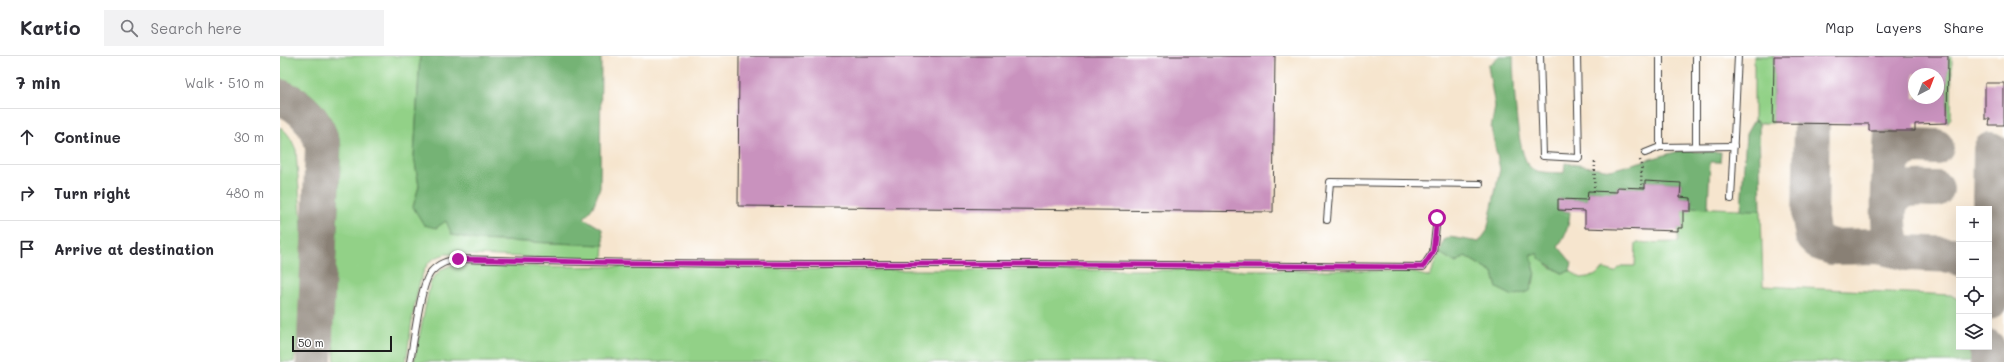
<!DOCTYPE html>
<meta charset="utf-8">
<style>
:root{--surface:#fff;--page:#f2f2f3;--text:#2b2b33;--muted:#7c7c81;--line:#e1e1e2}
body{margin:0;font-family:Mali,sans-serif;background:var(--page);color:var(--text)}
.controls{position:absolute;right:12px;bottom:12px;display:grid;overflow:hidden;border-radius:0px;box-shadow:0 4px 16px #0002}
.controls button{width:36px;height:36px;display:grid;place-items:center;padding:0;border:0;border-bottom:1px solid var(--line);background:var(--surface);color:var(--text);font:20px sans-serif}
.compass{position:absolute;left:1628px;top:12px;width:36px;height:36px;border-radius:50%;background:var(--surface);box-shadow:0 4px 16px #0002;rotate:42deg}
.scale{position:absolute;left:12px;bottom:10px;width:100px;box-sizing:border-box;padding-left:4px;border:2px solid #1c1c1c;border-top:0;font-size:11px;line-height:14px;white-space:nowrap;color:#1c1c1c;-webkit-text-stroke:3px #fff;paint-order:stroke}
.stop{position:absolute;width:12px;height:12px;margin:-9px;border:3px solid #b5179e;border-radius:50%;background:#fff}
.stop.end{background:#b5179e;border-color:#fff;box-shadow:0 1px 4px #0008}
.list{margin:0;padding:0;list-style:none}
h2{display:flex;justify-content:space-between;align-items:center;height:52px;margin:0;padding:0 16px;font-size:17px}
h2 small{font-size:13px;font-weight:400;color:var(--muted)}
.list li{display:grid;grid-template-columns:26px 1fr auto;gap:12px;align-items:center;box-sizing:border-box;height:56px;padding:0 16px;border-top:1px solid var(--line)}
.list b{display:block;font-size:15px;white-space:nowrap}
.list em{font-size:13px;font-style:normal;color:var(--muted)}
.icon{flex:none;width:22px;height:22px;fill:none;stroke:currentColor;stroke-width:2;stroke-linecap:round;stroke-linejoin:round}
.map{position:relative;flex:none;width:1724px;height:306px;overflow:hidden}
header{display:flex;align-items:center;gap:24px;box-sizing:border-box;height:56px;padding:0 20px;background:var(--surface);border-bottom:1px solid var(--line)}
header strong{font-size:19px}
nav{display:flex;gap:22px;margin-inline-start:auto;font-size:14px}
.search{width:280px;height:36px;background:var(--page);display:flex;align-items:center;gap:10px;box-sizing:border-box;padding:0 14px;border-radius:0px;color:var(--muted);font-size:15px}
main{display:flex}
aside{flex:1;background:var(--surface)}
.map>svg:first-child{display:block}
.green{fill:#92d187;stroke:#577652}
.forest{fill:#75b374;stroke:#486848}
.lines{fill:none;stroke-linecap:round;stroke-linejoin:round}
.taxiway{stroke:#898075;stroke-width:36}
.building{fill:#c992be;fill-rule:evenodd}
.lane-casing{stroke:#3d3a37;stroke-width:8}
.path{stroke:#3d3a37;stroke-width:2.5;stroke-dasharray:1 3;stroke-linecap:butt}
.lane{stroke:#fff;stroke-width:6}
.route{stroke:#b5179e;stroke-width:5}
</style>
<header>
<strong>Kartio</strong>
<div class="search"><svg class="icon" aria-label="search" viewBox="0 0 24 24"><circle cx="10" cy="10" r="6"/><path d="M15 15l6 6"/></svg>Search here</div>
<nav><a>Map</a><a>Layers</a><a>Share</a></nav>
</header>
<main>
<aside>
<h2>7 min<small>Walk · 510 m</small></h2>
<ul class="list">
<li><svg class="icon" aria-label="ahead" viewBox="0 0 24 24"><path d="M12 20V5M6 11l6-6 6 6"/></svg><div><b>Continue</b></div><em>30 m</em></li>
<li><svg class="icon" aria-label="right" viewBox="0 0 24 24"><path d="M7 20v-9h11M14 6l5 5-5 5"/></svg><div><b>Turn right</b></div><em>480 m</em></li>
<li><svg class="icon" aria-label="arrive" viewBox="0 0 24 24"><path d="M6 21V4h12l-3 4 3 4H6"/></svg><div><b>Arrive at destination</b></div></li>
</ul>
</aside>
<div class="map">
<svg width="1724" height="306" viewBox="0 0 1724 306">
<rect width="100%" height="100%" fill="#fff"/>
<filter id="ink" filterUnits="userSpaceOnUse"><feTurbulence type="fractalNoise" baseFrequency=".025" numOctaves="2"/><feDisplacementMap in="SourceGraphic" scale="8" xChannelSelector="R" yChannelSelector="G"/><feConvolveMatrix kernelMatrix="1 2 1 2 8 2 1 2 1" color-interpolation-filters="sRGB"/></filter>
<filter id="wash" filterUnits="userSpaceOnUse"><feTurbulence type="fractalNoise" baseFrequency=".012" numOctaves="4" result="noise"/><feDisplacementMap in="SourceGraphic" scale="16" xChannelSelector="R" yChannelSelector="G"/><feGaussianBlur stdDeviation="0.9" result="paint"/><feColorMatrix in="noise" values="0 0 0 0 0 0 0 0 0 0 0 0 0 0 0 0 0 1.4 0 .05"/><feComposite in="paint" operator="in"/></filter>
<g filter="url(#wash)">
<rect width="100%" height="100%" fill="#f6e5ce"/>
<g class="green">
<path d="M0 0H140L134 101 139 130 133 151 166 165 197 184 324 189 323 204 166 198C159 200 151 203 147 209 135 228 130 282 126 306H55L52 276 61 90C54 59 33 30 0 24Z"/>
<polygon points="1474,0 1494,0 1493,67 1479,67 1474,64"/>
<polygon points="1668,0 1672,0 1671,62 1667,67"/>
<path d="M0 71C9 77 12 85 16 94 18 130 23 166 23 202 23 237 20 272 14 306H0Z"/>
<path d="M1411 151 1481 154 1483 230 1671 239 1679 244V291H1691L1692 306H134L150 228C158 213 169 206 186 210L398 211 576 214H1074L1135 217 1150 221 1160 197 1176 207 1185 200 1213 217 1217 232 1253 228 1255 216 1251 198H1258L1269 210 1282 217 1290 215 1301 222 1314 220 1324 213 1335 216 1341 210H1355L1356 187 1398 186V172H1403V155H1410Z"/>
</g>
<g class="forest">
<polygon points="140,0 321,0 320,132 313,151 304,162 322,173 324,189 197,184 172,179 166,165 156,172 144,169 133,151 139,130 134,101"/>
<path d="M1219 0H1233C1234 23 1235 98 1251 112 1258 118 1275 116 1284 117L1285 107 1331 114 1399 95 1441 96 1440 106H1430L1428 152 1411 151V142L1400 141 1401 127 1365 125 1364 138 1359 132 1337 131V142L1320 141V135H1308L1307 144 1279 143 1278 154 1290 156C1289 169 1286 180 1278 190L1292 207 1290 215 1282 217 1259 202 1258 198H1251L1255 216 1250 235 1233 240 1217 232 1213 217 1185 200 1176 207 1160 197 1164 184 1170 181 1199 186 1207 175 1220 113 1211 72 1215 51 1208 10Z"/>
<polygon points="1474,64 1479,67 1481,154 1461,154 1466,78"/>
</g>
<g class="lines">
<g class="taxiway">
<path d="M0 41C23 50 37 67 43 91L34 306"/>
<polyline points="1532,68 1530,163 1533,181 1538,186 1552,191 1598,190 1620,195"/>
<path d="M1612 76C1611 96 1604 177 1614 190 1617 194 1622 196 1627 197L1673 199 1679 202"/>
<path d="M1611 109C1621 87 1635 90 1656 91"/>
<path d="M1609 151C1620 128 1634 133 1656 133"/>
<polyline points="1709,203 1711,94"/>
<polyline points="1709,246 1713,239 1724,230"/>
<polyline points="1707,306 1707,291"/>
</g>
</g>
<g id="blocks">
<g class="building">
<polygon points="459,0 995,0 993,156 458,150"/>
<path d="M1494 0H1668L1667 67 1635 68V75H1589V68L1493 67ZM1634 18H1658V42H1634Z"/>
<polygon points="1705,27 1724,27 1724,69 1709,69 1710,63 1705,63"/>
<polygon points="1365,125 1401,127 1400,141 1411,142 1411,155 1403,155 1403,172 1398,172 1398,175 1305,172 1305,155 1278,154 1278,143 1307,144 1308,135 1337,136 1337,131 1365,132"/>
</g>
</g>
</g>
<g filter="url(#ink)">
<use href="#blocks" fill-opacity="0" stroke="#3d3a37" stroke-width="1"/>
<g class="lines">
<g class="lane-casing">
<g id="lane">
<polyline points="1260,0 1263,100 1299,102 1297,0"/>
<polyline points="1380,0 1380,91"/>
<polyline points="1416,0 1416,90"/>
<polyline points="1365,97 1380,91 1454,90"/>
<polyline points="1451,143 1458,0"/>
<polyline points="1047,164 1050,126 1200,128"/>
<path d="M130 306C134 286 140 229 151 216 159 207 167 205 178 203 370 209 563 208 755 208 884 209 1014 210 1143 211L1153 196 1157 162"/>
</g>
</g>
<g class="path">
<path d="M1360 104C1363 114 1360 120 1362 130"/>
<polyline points="1314,135 1315,106"/>
</g>
<use href="#lane" class="lane"/>
</g>
</g>
<g class="lines" filter="url(#ink)">
<path class="route" d="M178 203C370 209 563 208 755 208 884 209 1014 210 1143 211L1153 196 1157 162"/>
</g>
</svg>
<div class="controls">
<button>+</button>
<button>−</button>
<button><svg class="icon" aria-label="locate" viewBox="0 0 24 24"><circle cx="12" cy="12" r="6"/><path d="M12 2v4M12 18v4M2 12h4M18 12h4"/></svg></button>
<button><svg class="icon" aria-label="layers" viewBox="0 0 24 24"><path d="M12 4l9 5-9 5-9-5zM3 14l9 5 9-5"/></svg></button>
</div>
<svg class="compass" viewBox="-18 -18 36 36"><path d="M0-13l5 13h-10z" fill="#e53935"/><path d="M0 13l5-13h-10z" fill="#7c7c81"/></svg>
<div class="scale">50 m</div>
<div class="stop" style="left:1157px;top:162px"></div>
<div class="stop end" style="left:178px;top:203px"></div>
</div>
</main>
